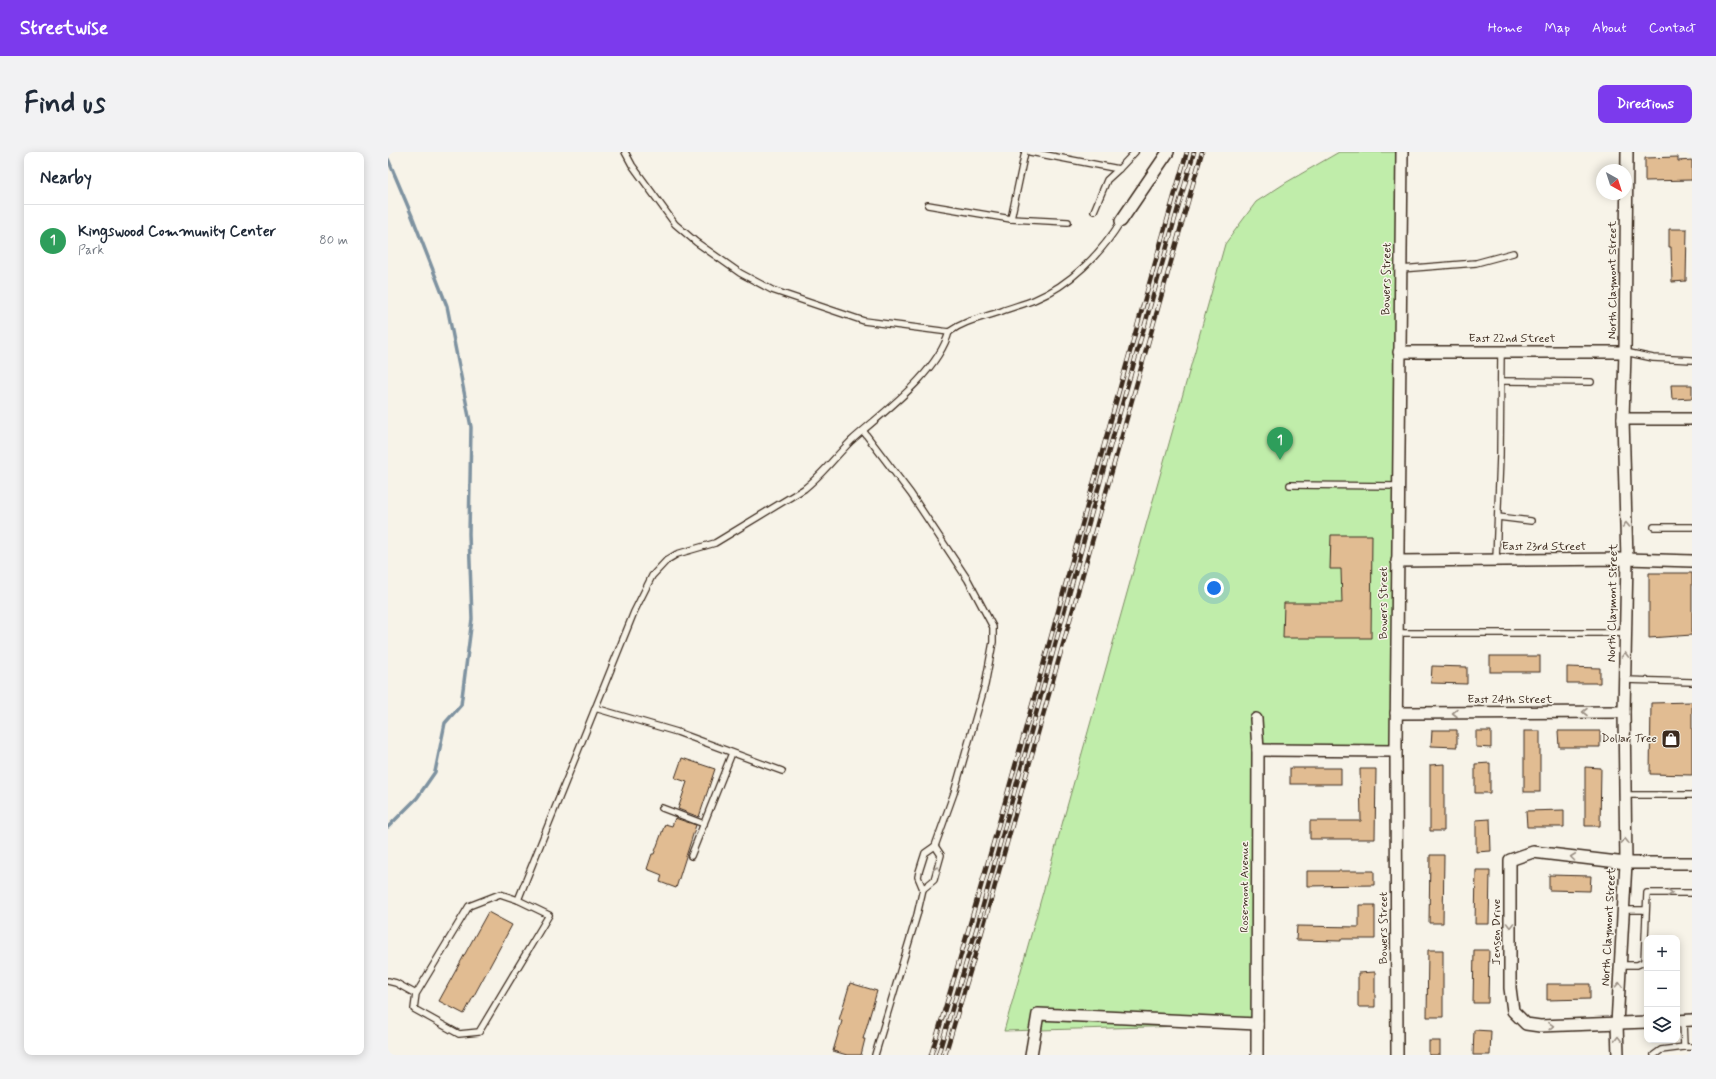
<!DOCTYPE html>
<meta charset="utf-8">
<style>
:root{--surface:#fff;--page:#f2f2f3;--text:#1f2937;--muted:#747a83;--line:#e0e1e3;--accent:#7c3aed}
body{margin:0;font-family:Mynerve,sans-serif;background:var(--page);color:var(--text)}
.controls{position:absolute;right:12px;bottom:12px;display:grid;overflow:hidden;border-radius:8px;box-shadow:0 2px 10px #0003}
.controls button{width:36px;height:36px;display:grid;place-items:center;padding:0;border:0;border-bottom:1px solid var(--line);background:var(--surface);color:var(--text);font:20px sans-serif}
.compass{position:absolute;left:1208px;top:12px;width:36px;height:36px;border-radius:50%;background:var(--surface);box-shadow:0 2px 10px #0003;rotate:141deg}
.you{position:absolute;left:826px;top:436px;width:14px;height:14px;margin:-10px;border:3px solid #fff;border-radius:50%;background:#1a73e8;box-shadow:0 0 0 6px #1a73e833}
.badge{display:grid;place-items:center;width:26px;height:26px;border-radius:50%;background:var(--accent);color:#fff;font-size:13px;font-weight:700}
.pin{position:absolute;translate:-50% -33px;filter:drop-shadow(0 1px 2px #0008)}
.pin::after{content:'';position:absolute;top:21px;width:14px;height:12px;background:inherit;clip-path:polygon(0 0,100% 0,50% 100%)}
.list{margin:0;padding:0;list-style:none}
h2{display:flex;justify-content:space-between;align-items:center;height:52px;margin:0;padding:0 16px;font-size:17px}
h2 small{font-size:13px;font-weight:400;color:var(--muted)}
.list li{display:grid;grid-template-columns:26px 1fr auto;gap:12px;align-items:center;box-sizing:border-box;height:72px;padding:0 16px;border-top:1px solid var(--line)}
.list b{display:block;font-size:15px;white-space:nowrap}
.list p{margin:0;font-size:13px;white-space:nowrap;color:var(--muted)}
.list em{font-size:13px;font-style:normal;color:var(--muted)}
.icon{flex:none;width:22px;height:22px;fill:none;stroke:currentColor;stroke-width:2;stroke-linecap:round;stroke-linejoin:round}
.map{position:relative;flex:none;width:1304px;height:903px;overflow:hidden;border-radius:8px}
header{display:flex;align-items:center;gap:24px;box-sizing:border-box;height:56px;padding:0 20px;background:var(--accent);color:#fff}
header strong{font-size:19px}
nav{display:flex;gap:22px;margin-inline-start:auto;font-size:14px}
.intro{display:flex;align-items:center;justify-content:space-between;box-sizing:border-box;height:96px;padding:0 24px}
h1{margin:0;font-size:28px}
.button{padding:10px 18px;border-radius:8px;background:var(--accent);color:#fff;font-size:14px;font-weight:700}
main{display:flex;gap:24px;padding:0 24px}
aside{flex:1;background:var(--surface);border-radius:8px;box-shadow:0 2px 10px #0003}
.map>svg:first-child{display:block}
.green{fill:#c0edaa;stroke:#7e8c64}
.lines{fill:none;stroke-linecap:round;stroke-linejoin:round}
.stream{stroke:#7e92a0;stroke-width:3.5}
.building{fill:#e1bc92;stroke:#3b2a1e}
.lane-casing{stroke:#3b2a1e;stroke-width:8}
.street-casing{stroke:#3b2a1e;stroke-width:14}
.lane{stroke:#f7f3e8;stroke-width:5.5}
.street{stroke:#f7f3e8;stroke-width:11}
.rail-casing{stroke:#3b2a1e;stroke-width:4.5}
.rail{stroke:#f7f3e8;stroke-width:3;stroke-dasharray:9;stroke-linecap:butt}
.oneway{stroke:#998e83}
.labels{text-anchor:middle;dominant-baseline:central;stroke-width:3;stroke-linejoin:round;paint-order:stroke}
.street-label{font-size:12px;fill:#3b2a1e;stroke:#f7f3e8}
.poi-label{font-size:12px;fill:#3b2a1e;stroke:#f7f3e8;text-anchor:end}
</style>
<header>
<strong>Streetwise</strong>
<nav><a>Home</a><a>Map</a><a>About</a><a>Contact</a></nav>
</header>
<div class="intro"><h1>Find us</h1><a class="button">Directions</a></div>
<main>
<aside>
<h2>Nearby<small></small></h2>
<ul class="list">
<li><span class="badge" style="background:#2e9e5b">1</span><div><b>Kingswood Community Center</b><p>Park</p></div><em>80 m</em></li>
</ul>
</aside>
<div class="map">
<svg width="1304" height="903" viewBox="0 0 1304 903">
<rect width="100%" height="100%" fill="#f7f3e8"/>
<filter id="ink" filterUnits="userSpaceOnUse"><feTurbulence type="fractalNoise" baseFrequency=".025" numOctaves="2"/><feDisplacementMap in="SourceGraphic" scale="8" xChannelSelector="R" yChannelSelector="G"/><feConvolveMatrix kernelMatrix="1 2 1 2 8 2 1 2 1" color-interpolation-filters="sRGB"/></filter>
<g filter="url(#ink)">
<polygon class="green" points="951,0 1008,0 1008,593 870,595 869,872 616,879 837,92 868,50 899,30"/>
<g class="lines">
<polyline class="stream" points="0,7 24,64 59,154 83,275 81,382 84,467 73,553 57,571 47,620 29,646 0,675"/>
</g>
<g class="building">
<polygon points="1290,5 1290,9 1304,8 1304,28 1257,29 1257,6"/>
<polygon points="1281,77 1299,77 1298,129 1284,130 1283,95 1281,95"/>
<polygon points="1283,233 1304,233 1304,246 1284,247"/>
<polygon points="943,383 984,383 983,486 895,486 896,451 954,451 953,417 942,417"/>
<polygon points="1261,421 1304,421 1304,483 1261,486"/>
<rect x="1102" y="504" width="50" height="16"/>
<polygon points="1044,514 1079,515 1079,532 1043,531"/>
<polygon points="1179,515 1212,516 1212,531 1179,531"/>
<polygon points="1304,550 1304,623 1262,622 1263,551"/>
<polygon points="1044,578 1069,578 1069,595 1043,594"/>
<polygon points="1088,579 1103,579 1103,596 1088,595"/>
<rect x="1136" y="579" width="16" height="61"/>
<polygon points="1170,579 1212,579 1212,595 1171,595"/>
<polygon points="294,606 327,617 311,665 290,657 299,630 287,626"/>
<polygon points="1102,611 1102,641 1087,641 1087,612"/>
<polygon points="1056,612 1056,679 1042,679 1042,613"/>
<polygon points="1197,615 1213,616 1212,674 1197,674"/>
<rect x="902" y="616" width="51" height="16"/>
<polygon points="972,617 988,617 987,687 922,687 922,669 973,669"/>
<polygon points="1176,658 1176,675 1139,675 1138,659"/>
<polygon points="287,666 308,673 288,736 272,730 274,723 259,717 264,702 266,702 277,672 284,674"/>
<polygon points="1102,667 1103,699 1088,700 1088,668"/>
<polygon points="1042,703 1056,703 1055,771 1041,771"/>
<polygon points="1088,718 1102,718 1101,772 1087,772"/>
<polygon points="919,719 986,719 986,733 919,734"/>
<polygon points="1161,723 1203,724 1202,739 1161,738"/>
<polygon points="971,753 987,753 987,787 953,787 953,789 908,788 909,774 971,775"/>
<polygon points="100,760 124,773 76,862 51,849"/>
<polygon points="1040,798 1055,798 1055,865 1039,865"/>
<polygon points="1086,798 1101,798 1100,851 1085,851"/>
<polygon points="987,820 987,855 970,855 970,821"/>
<polygon points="462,831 489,839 475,887 477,887 473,903 459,903 445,899 454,869 451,868"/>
<polygon points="1159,832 1202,832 1202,847 1159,848"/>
<polygon points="1086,878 1103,879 1102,903 1085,903"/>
<rect x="1041" y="889" width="11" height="14"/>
</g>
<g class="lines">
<g class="lane-casing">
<g id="lane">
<polyline points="237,0 244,13 287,72 308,90 352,121 384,138 476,169 561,180"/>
<polyline points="642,0 731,17 747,0"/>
<polyline points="540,53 623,67 637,0"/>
<polyline points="706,59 719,28 731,17"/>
<polyline points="623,67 680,70"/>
<polyline points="1013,117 1088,111 1125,101"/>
<polyline points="1237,200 1265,206 1304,208"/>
<polyline points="1113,229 1203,230"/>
<polyline points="476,280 523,342 580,428 605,475 605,490 597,533 566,641 547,694 537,701 531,720 530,725 535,737 529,763 487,903"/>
<polyline points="902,333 1010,334"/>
<polyline points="1110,365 1143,369"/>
<polyline points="1266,375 1304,375"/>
<polyline points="1108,408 1112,303 1113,200"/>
<polyline points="1009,481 1238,481"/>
<polyline points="1237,528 1304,530"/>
<polyline points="207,556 289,580 394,619"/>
<polyline points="1237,643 1304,643"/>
<polyline points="274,656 316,672"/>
<polyline points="303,704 344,601"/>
<polyline points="535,737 546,728 553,703 547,694"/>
<path d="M130 748 246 460 264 424 279 408 289 402 327 391 416 337C434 323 447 305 463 289 495 260 549 222 561 180 577 168 595 166 614 159 625 155 636 152 646 148 682 133 713 102 733 69"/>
<polyline points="1235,758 1258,758"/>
<polyline points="1232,813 1249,813 1256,810 1259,741 1304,741"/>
<polyline points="0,829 8,831 28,842 26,857 71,882 91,880 161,763 130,748 112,742 81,754 28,842"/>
<polyline points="1296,895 1304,895"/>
<polyline points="1266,903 1273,898 1296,895 1295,869"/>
</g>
</g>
<g class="street-casing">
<g id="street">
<polyline points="733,69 780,0"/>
<polyline points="1011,200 1237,200"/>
<polyline points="1235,267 1304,267"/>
<polyline points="1009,409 1239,407 1304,409"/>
<polyline points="1008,561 1236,560"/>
<polyline points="868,567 870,598 869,903"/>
<polyline points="870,598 1008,599"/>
<polyline points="1289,869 1304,868"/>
<polyline points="1259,870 1152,874 1138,872 1125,859 1122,836 1122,708 1145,700 1238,711 1304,711"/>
<polyline points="643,903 650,862 869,872"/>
<polyline points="1009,903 1008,593 1014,0"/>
<polyline points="1230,903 1229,872 1238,711 1236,560 1239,407 1235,267 1237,200 1239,0"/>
</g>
</g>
<use href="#lane" class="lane"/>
<use href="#street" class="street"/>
<g class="rail-casing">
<g id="rail">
<path d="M543 903C634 604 711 300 799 0"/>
<polyline points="550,903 589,775 714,323 806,0"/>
<polyline points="557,903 593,783 814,0"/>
</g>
</g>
<use href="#rail" class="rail"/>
</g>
<defs><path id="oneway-chevron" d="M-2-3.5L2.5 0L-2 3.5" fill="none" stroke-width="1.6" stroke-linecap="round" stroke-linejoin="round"/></defs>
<g class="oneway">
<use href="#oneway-chevron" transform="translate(1238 373) rotate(-92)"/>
<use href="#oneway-chevron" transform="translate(1237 503) rotate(-89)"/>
<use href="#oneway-chevron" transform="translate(1197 560) rotate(180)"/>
<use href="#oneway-chevron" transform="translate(1067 561) rotate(180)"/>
<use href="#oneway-chevron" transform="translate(1237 689) rotate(-91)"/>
<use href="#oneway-chevron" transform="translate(1185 705) rotate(-173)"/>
<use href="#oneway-chevron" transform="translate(549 717) rotate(-74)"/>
<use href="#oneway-chevron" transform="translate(1282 741) rotate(1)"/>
<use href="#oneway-chevron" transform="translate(1122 773) rotate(90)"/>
<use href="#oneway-chevron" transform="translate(1231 833) rotate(-87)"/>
<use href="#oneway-chevron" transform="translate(1163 874) rotate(-2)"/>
<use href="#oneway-chevron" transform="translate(1230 887) rotate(-91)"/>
</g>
</g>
<defs>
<g id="shop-square" transform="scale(1)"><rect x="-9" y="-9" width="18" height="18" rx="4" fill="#3b2a1e" stroke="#f7f3e8"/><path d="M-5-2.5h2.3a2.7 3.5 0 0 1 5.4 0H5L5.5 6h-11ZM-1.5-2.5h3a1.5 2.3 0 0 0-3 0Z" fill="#fff"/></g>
</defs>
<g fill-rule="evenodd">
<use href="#shop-square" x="1283" y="587"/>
</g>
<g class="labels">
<g class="street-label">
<text transform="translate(999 127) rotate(-89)">Bowers Street</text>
<text transform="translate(1225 128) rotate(-90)">North Claymont Street</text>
<text x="1124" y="187">East 22nd Street</text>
<text x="1156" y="395">East 23rd Street</text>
<text transform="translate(996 451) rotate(-90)">Bowers Street</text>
<text transform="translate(1225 451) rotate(-89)">North Claymont Street</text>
<text x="1122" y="548">East 24th Street</text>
<text transform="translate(857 735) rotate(-90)">Rosemont Avenue</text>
<text transform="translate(1221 775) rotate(-87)">North Claymont Street</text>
<text transform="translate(996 776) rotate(-90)">Bowers Street</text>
<text transform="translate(1109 780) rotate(-90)">Jensen Drive</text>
</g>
<g class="poi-label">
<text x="1269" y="587">Dollar Tree</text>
</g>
</g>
</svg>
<div class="controls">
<button>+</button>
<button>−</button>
<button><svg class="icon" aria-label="layers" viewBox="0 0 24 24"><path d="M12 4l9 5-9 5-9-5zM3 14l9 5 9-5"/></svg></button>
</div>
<svg class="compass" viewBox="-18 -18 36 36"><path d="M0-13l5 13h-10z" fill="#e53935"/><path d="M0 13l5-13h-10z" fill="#747a83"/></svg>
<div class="you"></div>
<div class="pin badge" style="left:892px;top:308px;background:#2e9e5b">1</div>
</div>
</main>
